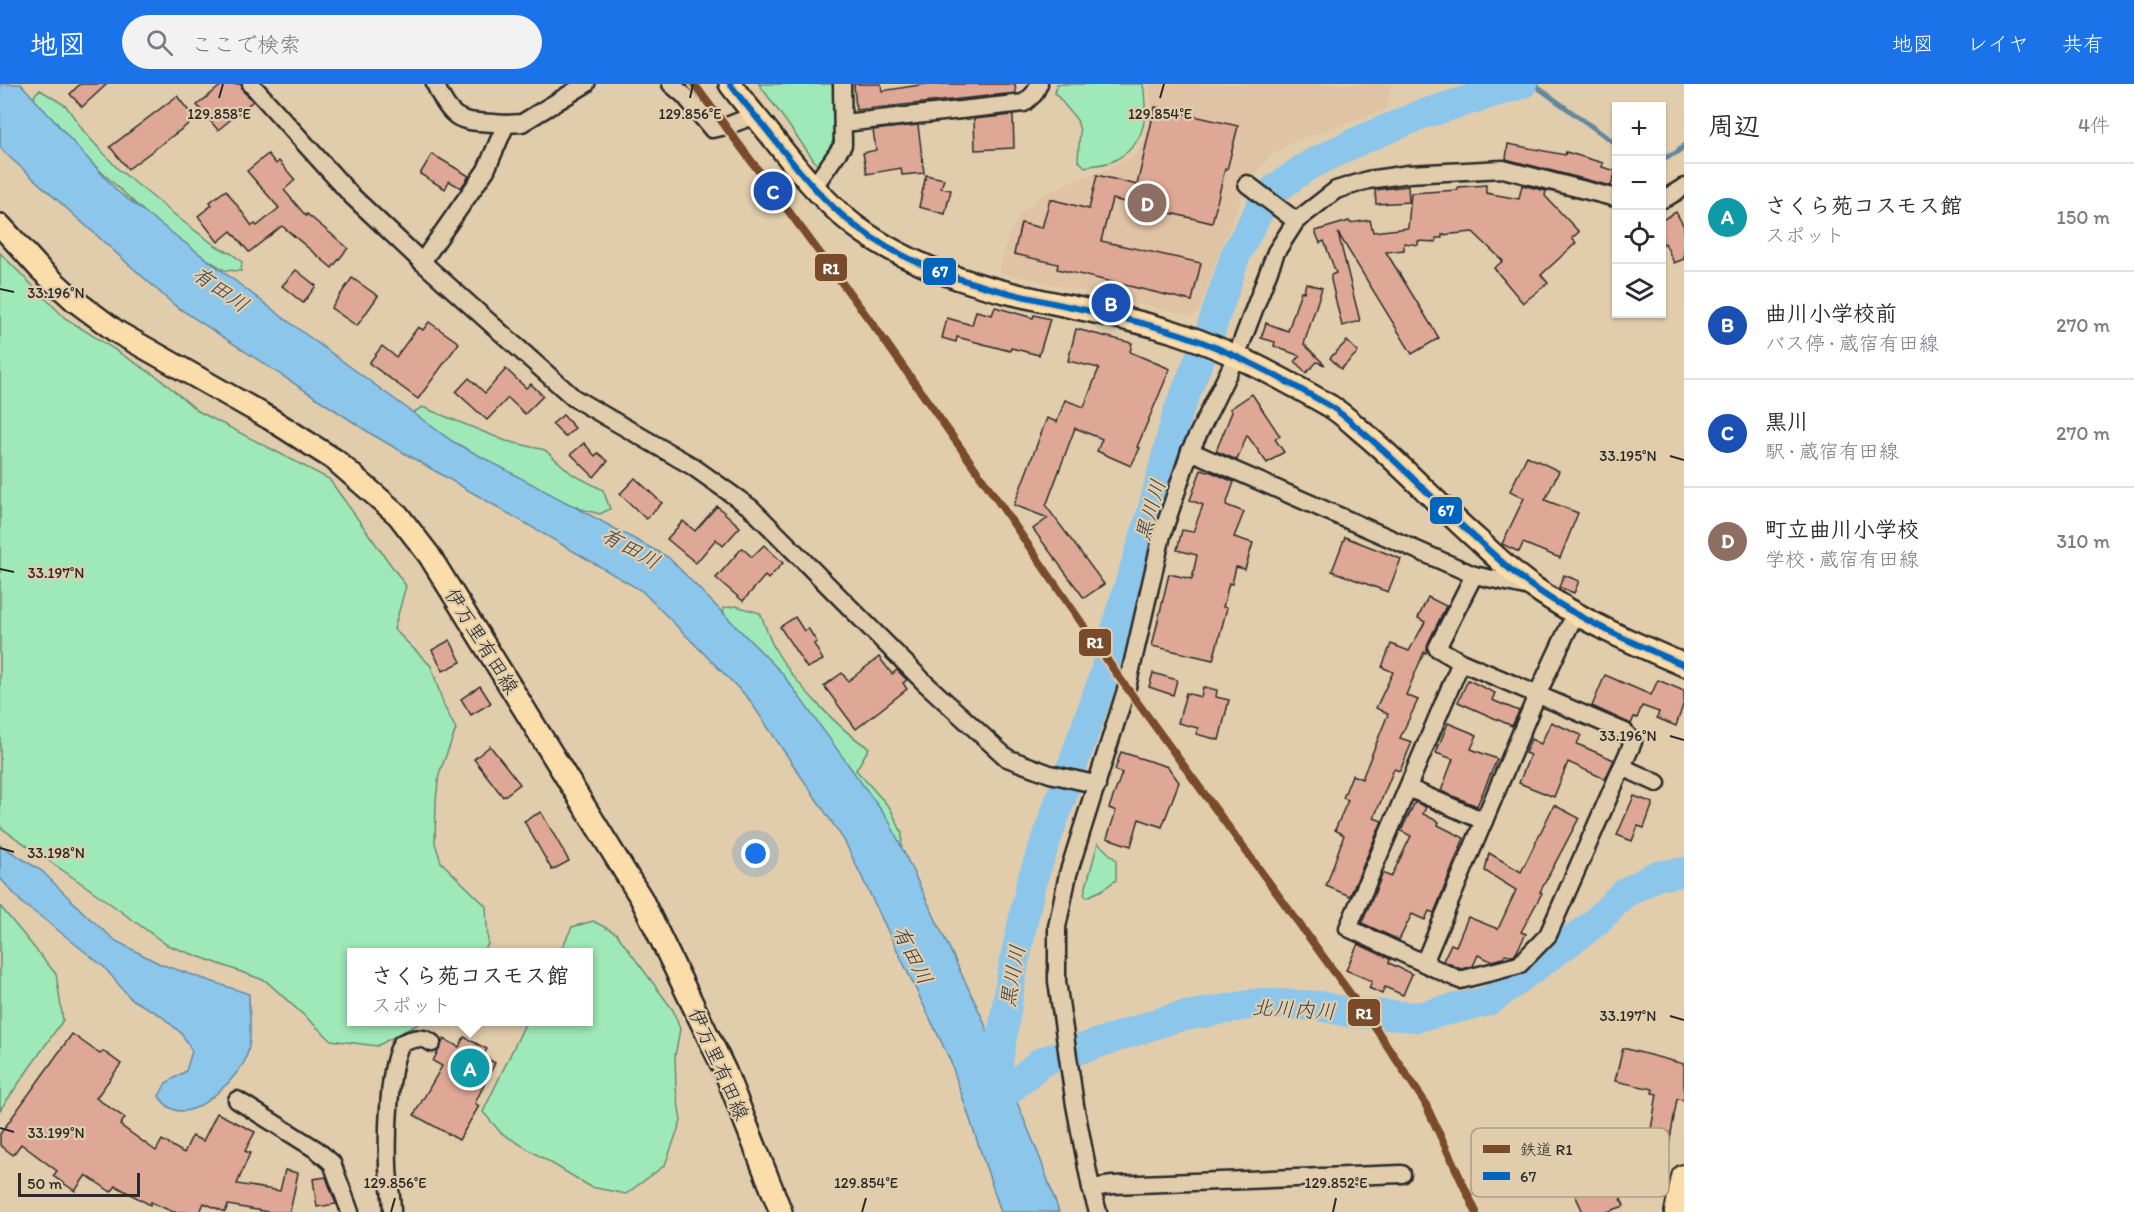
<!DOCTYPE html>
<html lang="ja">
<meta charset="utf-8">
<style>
:root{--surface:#fff;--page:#f2f2f3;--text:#2b2b33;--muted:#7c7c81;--line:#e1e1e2;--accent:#1a73e8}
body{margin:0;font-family:Itim,"Klee One",sans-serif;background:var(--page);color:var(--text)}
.controls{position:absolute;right:18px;top:18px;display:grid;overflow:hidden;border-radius:0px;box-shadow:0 2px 4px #0004}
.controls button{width:54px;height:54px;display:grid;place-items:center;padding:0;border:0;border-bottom:2px solid var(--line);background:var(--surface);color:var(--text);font:30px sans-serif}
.scale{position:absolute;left:18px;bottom:15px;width:122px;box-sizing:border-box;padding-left:6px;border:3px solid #2b2b2b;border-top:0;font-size:16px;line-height:21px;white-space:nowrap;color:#2b2b2b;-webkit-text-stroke:4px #e1cdac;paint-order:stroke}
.you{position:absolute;left:756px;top:770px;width:21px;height:21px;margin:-15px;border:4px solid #fff;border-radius:50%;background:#1a73e8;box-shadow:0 0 0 9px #1a73e833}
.badge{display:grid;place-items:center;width:39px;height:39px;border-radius:50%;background:var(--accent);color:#fff;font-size:20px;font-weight:700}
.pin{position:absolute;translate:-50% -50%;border:3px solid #fff;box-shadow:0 2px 6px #0006}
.popup{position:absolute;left:347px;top:864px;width:246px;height:78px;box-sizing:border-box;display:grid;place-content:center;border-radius:0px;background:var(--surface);filter:drop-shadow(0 2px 4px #0005);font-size:20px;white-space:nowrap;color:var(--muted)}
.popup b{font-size:22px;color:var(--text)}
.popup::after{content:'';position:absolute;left:50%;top:100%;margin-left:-12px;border:12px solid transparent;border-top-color:var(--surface)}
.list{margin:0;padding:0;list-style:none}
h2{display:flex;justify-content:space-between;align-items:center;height:78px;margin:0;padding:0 24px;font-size:26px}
h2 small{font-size:20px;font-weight:400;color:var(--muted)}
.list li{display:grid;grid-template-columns:39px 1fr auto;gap:18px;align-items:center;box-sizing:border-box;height:108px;padding:0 24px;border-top:2px solid var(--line)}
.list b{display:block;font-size:22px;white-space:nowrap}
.list p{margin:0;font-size:20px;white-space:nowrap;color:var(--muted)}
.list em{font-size:20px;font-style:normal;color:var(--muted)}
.icon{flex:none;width:33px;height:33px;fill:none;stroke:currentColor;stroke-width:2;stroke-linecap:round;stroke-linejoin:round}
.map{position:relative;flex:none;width:1684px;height:1128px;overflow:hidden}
header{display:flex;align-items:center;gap:36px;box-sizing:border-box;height:84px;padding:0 30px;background:var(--accent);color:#fff}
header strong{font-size:28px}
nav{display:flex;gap:33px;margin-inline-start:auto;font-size:21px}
.search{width:420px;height:54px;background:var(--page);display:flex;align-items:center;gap:15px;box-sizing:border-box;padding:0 21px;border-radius:33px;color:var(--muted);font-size:22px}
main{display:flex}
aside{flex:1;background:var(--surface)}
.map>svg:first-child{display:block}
.built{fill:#e0c2a5}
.green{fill:#9fe9b8;stroke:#658a72;stroke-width:1.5}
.water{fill:#8cc6eb;stroke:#65889e;stroke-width:1.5}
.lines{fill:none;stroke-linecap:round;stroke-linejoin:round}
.stream{stroke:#65889e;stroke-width:5}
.river{stroke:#8cc6eb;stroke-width:30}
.building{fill:#dfa896;stroke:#2b2b2b;stroke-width:1.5}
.minor-casing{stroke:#2b2b2b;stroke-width:21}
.major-casing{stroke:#2b2b2b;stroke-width:26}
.highway-casing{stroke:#2b2b2b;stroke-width:28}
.minor{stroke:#e1cdac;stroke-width:16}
.major{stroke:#fbddab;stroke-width:21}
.highway{stroke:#fbddab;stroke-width:24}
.bus-1-casing{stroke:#e1cdac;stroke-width:10}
.bus-1{stroke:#0065bd;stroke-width:6}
.rail-1-casing{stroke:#e1cdac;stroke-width:12}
.rail-1{stroke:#7a4b2a;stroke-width:8}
.ticks{fill:none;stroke:#2b2b2b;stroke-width:2}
.labels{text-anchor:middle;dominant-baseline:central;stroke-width:4.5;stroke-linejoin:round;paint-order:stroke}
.street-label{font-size:20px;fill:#2b2b2b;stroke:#e1cdac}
.water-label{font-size:21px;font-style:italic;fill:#3a4248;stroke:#e1cdac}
.key{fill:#e1cdac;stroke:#aa9c85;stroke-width:1.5}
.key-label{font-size:16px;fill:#2b2b2b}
.ticks-label{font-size:15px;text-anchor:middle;fill:#2b2b2b;stroke:#e1cdac;stroke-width:4.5;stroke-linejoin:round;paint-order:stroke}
.line-badge{stroke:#e1cdac;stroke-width:2}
.badge-label{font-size:16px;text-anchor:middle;font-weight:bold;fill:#fff}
</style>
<header>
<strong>地図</strong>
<div class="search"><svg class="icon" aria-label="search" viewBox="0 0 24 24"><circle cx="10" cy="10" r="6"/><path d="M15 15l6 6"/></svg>ここで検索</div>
<nav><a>地図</a><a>レイヤ</a><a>共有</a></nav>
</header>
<main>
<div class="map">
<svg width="1684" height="1128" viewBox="0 0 1684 1128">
<rect width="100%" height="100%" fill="#e1cdac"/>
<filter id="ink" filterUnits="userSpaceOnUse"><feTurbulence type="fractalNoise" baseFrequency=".0167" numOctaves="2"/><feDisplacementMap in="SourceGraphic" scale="12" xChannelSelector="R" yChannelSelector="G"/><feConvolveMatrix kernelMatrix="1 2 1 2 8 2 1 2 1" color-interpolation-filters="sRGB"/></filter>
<g filter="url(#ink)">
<polygon class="built" points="1149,0 1391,0 1387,25 1291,59 1271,72 1247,100 1218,172 1199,228 1192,232 999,188 1007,154 1020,130 1041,112 1072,97 1111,84 1136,71 1146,52 1152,25"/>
<g class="green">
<path d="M759 0H832C837 20 839 47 829 66 826 72 821 77 818 82Z"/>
<path d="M1057 0H1143C1148 33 1146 61 1113 77 1105 81 1093 81 1085 83L1078 76 1080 47 1077 36 1055 9Z"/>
<polygon points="40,6 66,22 85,49 118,85 185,139 216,162 232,170 242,178 241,187 224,186 202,172 151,134 80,68 56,38 34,18 35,10"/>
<polygon points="0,169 65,234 159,294 198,327 329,395 406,502 394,545 431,582 444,622 456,645 439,690 436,716 435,759 441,778 486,822 488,860 483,868 352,868 352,938 422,938 377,962 331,956 266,897 167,861 97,810 0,743"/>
<polygon points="422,323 506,357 545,366 572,390 603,406 610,425 600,430 581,425 494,387 411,330"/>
<path d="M736 522 760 529C765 540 768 553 774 563 791 595 838 645 869 664L856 686 890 724 902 749 901 781 727 543 723 524Z"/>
<polygon points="1098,759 1116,776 1116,796 1102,806 1087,813 1084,810"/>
<polygon points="0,822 56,890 63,936 0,1026"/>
<polygon points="593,837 616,849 673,926 680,945 675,972 676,1005 681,1037 665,1081 626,1110 591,1103 501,1049 483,1028 526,938 588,938 588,868 560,868 572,843"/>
</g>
<g class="water">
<polygon points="0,0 21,0 117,107 293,241 452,357 668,473 782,589 889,737 981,931 1040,1074 1059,1128 1001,1128 950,976 844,756 748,614 642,507 373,351 174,221 5,69 0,63"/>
<path d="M0 761 42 787 87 832 116 857 160 880 249 910C249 930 253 955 246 974 243 983 233 993 227 1000 208 1018 179 1044 159 1012L166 999 186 987 192 967 182 950 160 931 131 915 104 883 44 835 23 820 0 794Z"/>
</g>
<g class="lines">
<g class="stream">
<polyline points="1533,0 1616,60"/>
<polyline points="1662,75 1676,69 1684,62"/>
</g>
<g class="river">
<polyline points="993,1013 1011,894 1031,799 1104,592 1120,530 1151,432 1178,328 1209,251 1236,170 1264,117 1274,106 1306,83 1356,58 1423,30 1522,0"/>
<polyline points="992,1021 1041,978 1174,934 1260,919 1319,922 1353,929 1417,933 1489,917 1595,839 1623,810 1656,792 1684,788"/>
</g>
</g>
<g class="building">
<polygon points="80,0 107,0 82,23 70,10"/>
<polygon points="223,0 241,0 243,7 253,17 218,46 197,21"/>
<polygon points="854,0 881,0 882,7 926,0 1015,0 1016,9 856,26"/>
<polygon points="177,12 195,35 128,85 110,63"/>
<polygon points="1155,23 1238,42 1227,86 1225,85 1212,139 1112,115 1101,157 1201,179 1192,217 1057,185 1058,180 1014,170 1021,139 1042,144 1050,115 1089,125 1097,91 1137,101"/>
<polygon points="1013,31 1014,64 975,66 974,35"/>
<polygon points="918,41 924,89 902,91 901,84 867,90 863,69 876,66 873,46"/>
<polygon points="1508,60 1565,71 1566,68 1603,79 1602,83 1616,87 1611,102 1506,75"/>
<polygon points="268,70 276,80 279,77 295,96 284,106 306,132 307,130 348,164 332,184 282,142 249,168 231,147 218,158 198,132 212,121 210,118 226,106 252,142 255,140 257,142 279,124 247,87"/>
<polygon points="432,70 469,92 461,104 449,97 445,105 420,90"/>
<polygon points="926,91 944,95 941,104 951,106 945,130 919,123"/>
<polygon points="1486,101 1486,109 1519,115 1522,101 1546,107 1545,112 1579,148 1572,154 1576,159 1541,191 1548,199 1523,219 1494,184 1503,177 1473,148 1442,151 1442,154 1436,154 1436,158 1418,157 1418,161 1404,159 1404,166 1386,168 1439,254 1412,270 1338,149 1360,237 1342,242 1331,196 1331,191 1336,189 1324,157 1320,159 1315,147 1349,137 1350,139 1370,136 1373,148 1408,144 1411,109 1458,106 1458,103"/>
<polygon points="1408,102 1409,118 1376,120 1375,106"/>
<polygon points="1676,128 1684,143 1684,175 1674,179 1665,159 1662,161 1662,136"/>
<polygon points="296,186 316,202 303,219 282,202"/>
<polygon points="352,194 378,212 357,242 331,224"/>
<polygon points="1306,199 1322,204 1304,260 1325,281 1317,278 1306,289 1295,277 1300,272 1274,262 1275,258 1261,254 1266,239 1288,247 1301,207 1304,208"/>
<polygon points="995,223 1033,234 1034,231 1050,235 1039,271 1011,264 1010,267 957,253 956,258 942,254 947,234 972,241 976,227 992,231"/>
<polygon points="429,238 459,259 418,315 369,279 382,262 396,273 418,243 423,246"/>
<polygon points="1076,245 1132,259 1130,268 1170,285 1137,363 1140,364 1131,382 1097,367 1102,355 1075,344 1046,422 1104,500 1084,514 1033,445 1048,434 1014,421 1047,334 1057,338 1065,316 1084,323 1099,284 1068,277"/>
<polygon points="1347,257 1358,268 1341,285 1330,274"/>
<polygon points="506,285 526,304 531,300 543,312 525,330 508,314 487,336 456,308 469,294 485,309"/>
<polygon points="1252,310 1280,352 1275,355 1284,368 1267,379 1247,351 1237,376 1216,367 1232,328 1230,325"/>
<polygon points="563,331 575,344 565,353 552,340"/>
<polygon points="584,359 595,372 598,369 608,377 594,393 571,370"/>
<polygon points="1527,372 1559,387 1545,416 1578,429 1560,474 1523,459 1519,468 1502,460 1524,414 1510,407"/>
<polygon points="1201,386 1208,388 1209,387 1234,398 1226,421 1244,428 1234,453 1253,459 1245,485 1236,483 1232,500 1229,499 1223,523 1227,524 1213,576 1152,562 1169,490 1192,495 1197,471 1177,466 1182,446 1193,448 1203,421 1190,416"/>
<polygon points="635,394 662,419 646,435 620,410"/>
<polygon points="717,422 740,443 723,462 716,455 696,479 667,455 683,437 695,447"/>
<polygon points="1345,453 1401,475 1388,508 1332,487"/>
<polygon points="764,461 783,479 768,495 765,492 743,517 716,494 742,464 752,473"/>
<polygon points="1564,491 1579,497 1574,509 1559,503"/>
<polygon points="1428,513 1446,522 1428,559 1427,567 1426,569 1424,568 1406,611 1418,616 1400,654 1412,658 1400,687 1394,685 1374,734 1382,737 1350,812 1326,802 1344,751 1335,746 1348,716 1343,714 1352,691 1362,695 1388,630 1376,624 1393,588 1382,583 1391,560 1409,567 1425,538 1418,534"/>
<polygon points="795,533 804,547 808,544 817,558 814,560 823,576 807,584 780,543"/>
<polygon points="450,556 461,578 443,587 432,566"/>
<polygon points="879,573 892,590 897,586 907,596 903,599 907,605 856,645 824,602 842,589 848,597"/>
<polygon points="1153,589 1177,596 1173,611 1149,603"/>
<polygon points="1605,591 1651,611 1658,596 1684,607 1684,618 1676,642 1657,634 1659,628 1642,622 1637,634 1634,633 1631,640 1592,622"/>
<polygon points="1468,596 1495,609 1492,616 1519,627 1512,642 1458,618"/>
<polygon points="480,602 491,619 471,631 461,615"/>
<polygon points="1203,603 1217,606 1216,613 1229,616 1219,656 1196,650 1198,644 1178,639 1186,609 1201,613"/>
<polygon points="1551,638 1581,651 1577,660 1614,676 1605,695 1568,678 1554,713 1519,699 1530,671 1525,669 1531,655 1541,660"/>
<polygon points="1448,639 1477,651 1471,665 1497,675 1477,722 1441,707 1453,675 1436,669"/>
<polygon points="490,662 520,700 503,713 474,675"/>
<polygon points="1121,668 1168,683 1179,698 1162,743 1139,735 1131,762 1107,754 1116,727 1109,724 1122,689 1115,686"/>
<polygon points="1634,712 1653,719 1644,744 1638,742 1632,757 1617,751"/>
<polygon points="1415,718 1426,723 1423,730 1439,738 1438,741 1464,754 1434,829 1429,827 1425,836 1412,830 1399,856 1362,839 1383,789 1391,793 1411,752 1401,747"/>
<polygon points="1554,721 1579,734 1540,808 1542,809 1521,848 1526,850 1517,867 1514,872 1505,870 1503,874 1491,877 1478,871 1473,882 1461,885 1443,877 1451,860 1456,862 1468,833 1498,845 1516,806 1485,787 1489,769 1521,788"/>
<polygon points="541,728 569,777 552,786 524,737"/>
<polygon points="1358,860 1390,875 1389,879 1412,890 1403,911 1385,903 1382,910 1369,904 1372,897 1346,886"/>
<polygon points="72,950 100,970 103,967 121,980 96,1014 125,1034 120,1041 156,1067 162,1056 184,1069 192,1052 203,1057 217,1029 255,1048 245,1067 250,1069 237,1100 280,1107 285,1086 298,1089 290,1128 268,1128 228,1121 225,1128 204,1119 200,1128 173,1128 151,1118 150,1121 116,1102 111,1108 86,1091 75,1107 53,1092 57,1087 21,1060 13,1071 0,1061 0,1050"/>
<polygon points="464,953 487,965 483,972 495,979 475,1019 479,1022 459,1056 414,1031 442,982 433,977 444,955 459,963"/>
<polygon points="1623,964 1684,980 1684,1016 1677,1015 1668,1067 1648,1063 1657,1010 1652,1009 1653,1005 1615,997"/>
<polygon points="1589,1064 1604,1096 1613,1093 1624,1122 1607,1128 1583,1128 1562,1083 1576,1077 1574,1071"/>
<polygon points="326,1093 336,1120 317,1123 313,1095"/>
</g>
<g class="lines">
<g class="minor-casing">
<g id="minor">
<polyline points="251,0 352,112 422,178 574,314 692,382 751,424 925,599 1007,674 1050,690 1090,699 1097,702"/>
<path d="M435 0C454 43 463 36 506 40"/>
<polyline points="671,0 685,12 712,45 727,42 755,31"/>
<polyline points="844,39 1024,19 1034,10 1039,0"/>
<polyline points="1247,100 1296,137"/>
<polyline points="813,104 843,61 842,0"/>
<polyline points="1662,115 1666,114 1684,103"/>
<polyline points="422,178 486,86 506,40 522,39 586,0"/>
<polyline points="1190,367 1474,491 1530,503"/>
<polyline points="1461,578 1348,844 1460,896 1519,881 1548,851 1633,658 1625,648 1461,578 1437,564 1474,491"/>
<polyline points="1622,683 1657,699"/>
<polyline points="1408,704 1484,737"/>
<polyline points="1424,879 1537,611 1575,530"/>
<polyline points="237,1016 317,1066 332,1079 350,1128"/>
<polyline points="1091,1104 1113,1101 1402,1090"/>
<path d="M392 1128C392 1112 388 1097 388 1081 387 1055 388 979 402 959 412 955 422 951 432 959"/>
<polyline points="1098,1128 1091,1104 1075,1021 1057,897 1057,843 1068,790 1127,603 1162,451 1190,367 1236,273 1276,168 1296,137 1336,106 1368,96 1409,90 1503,85 1616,114"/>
</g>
</g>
<g class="major-casing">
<g id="major">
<path d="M730 0C744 19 759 36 773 54 798 86 823 117 855 142 953 215 1069 214 1180 250 1232 267 1283 295 1330 322 1343 330 1354 341 1366 351 1405 384 1440 423 1479 457 1497 474 1516 492 1536 505 1582 537 1633 559 1684 581"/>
<polyline points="0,141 40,185 74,216 117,248 269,334 335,376 398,431 429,471 641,814 725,987 781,1128"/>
</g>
</g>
<g class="highway-casing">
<polyline id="highway" points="1677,1128 1684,1093"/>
</g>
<use href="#minor" class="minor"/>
<use href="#major" class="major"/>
<use href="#highway" class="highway"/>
<g class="bus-1-casing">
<path id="bus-1" d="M730 0C744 19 759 36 773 54 798 86 823 117 855 142 953 215 1069 214 1180 250 1232 267 1283 295 1330 322 1343 330 1354 341 1366 351 1405 384 1440 423 1479 457 1497 474 1516 492 1536 505 1582 537 1633 559 1684 581"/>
</g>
<use href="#bus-1" class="bus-1"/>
<g class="rail-1-casing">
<polyline id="rail-1" points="694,0 877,246 989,404 1116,589 1376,945 1424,1017 1476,1128"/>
</g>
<use href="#rail-1" class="rail-1"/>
</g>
</g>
<path class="ticks" d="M219 14 223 0M690 14 693 0M1160 14 1164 0M0 205 14 208M1670 372 1684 376M0 485 14 488M1670 652 1684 656M0 764 14 768M1670 932 1684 936M0 1044 14 1048M391 1128 395 1114M862 1128 866 1114M1333 1128 1336 1114"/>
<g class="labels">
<g class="street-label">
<text transform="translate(482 557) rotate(58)">伊万里有田線</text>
<text transform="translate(719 980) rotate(66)">伊万里有田線</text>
</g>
<g class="water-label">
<text transform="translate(221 205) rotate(35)">有田川</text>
<text transform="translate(1150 426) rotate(-74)">黒川川</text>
<text transform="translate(631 464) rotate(29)">有田川</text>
<text transform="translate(913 871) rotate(63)">有田川</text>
<text transform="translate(1012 892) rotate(-80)">黒川川</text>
<text transform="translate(1294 925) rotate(3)">北川内川</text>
</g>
</g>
<rect x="1471" y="1044" width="198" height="69" rx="9" class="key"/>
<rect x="1483" y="1061" width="27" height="8" fill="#7a4b2a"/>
<rect x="1483" y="1088" width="27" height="8" fill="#0065bd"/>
<g class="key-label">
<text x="1520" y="1071">鉄道 R1</text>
<text x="1520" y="1098">67</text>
</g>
<g class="ticks-label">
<text x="219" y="35">129.858°E</text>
<text x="690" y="35">129.856°E</text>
<text x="1160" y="35">129.854°E</text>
<text x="56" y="214">33.196°N</text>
<text x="1628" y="377">33.195°N</text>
<text x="56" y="494">33.197°N</text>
<text x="1628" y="657">33.196°N</text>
<text x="56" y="774">33.198°N</text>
<text x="1628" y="937">33.197°N</text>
<text x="56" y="1054">33.199°N</text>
<text x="395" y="1104">129.856°E</text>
<text x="866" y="1104">129.854°E</text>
<text x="1336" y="1104">129.852°E</text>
</g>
<g class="line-badge">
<rect x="814" y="169" width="34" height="29" rx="6" fill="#7a4b2a"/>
<rect x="922" y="173" width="35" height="29" rx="6" fill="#0065bd"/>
<rect x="1429" y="412" width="34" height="29" rx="6" fill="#0065bd"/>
<rect x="1078" y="544" width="34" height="29" rx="6" fill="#7a4b2a"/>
<rect x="1347" y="914" width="34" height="29" rx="6" fill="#7a4b2a"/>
</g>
<g class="badge-label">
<text x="831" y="190">R1</text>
<text x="940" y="193">67</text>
<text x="1446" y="432">67</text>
<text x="1095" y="564">R1</text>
<text x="1364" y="935">R1</text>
</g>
</svg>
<div class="controls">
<button>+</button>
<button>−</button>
<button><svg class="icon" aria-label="locate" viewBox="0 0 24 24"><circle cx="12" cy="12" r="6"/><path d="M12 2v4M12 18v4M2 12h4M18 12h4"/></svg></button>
<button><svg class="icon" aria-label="layers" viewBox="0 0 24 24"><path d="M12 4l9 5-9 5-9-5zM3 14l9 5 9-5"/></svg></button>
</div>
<div class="scale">50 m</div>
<div class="you"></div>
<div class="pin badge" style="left:470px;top:984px;background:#0f9aa8">A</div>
<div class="popup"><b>さくら苑コスモス館</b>スポット</div>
<div class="pin badge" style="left:1111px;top:219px;background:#1a4fb4">B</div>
<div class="pin badge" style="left:773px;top:107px;background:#1a4fb4">C</div>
<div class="pin badge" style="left:1147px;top:119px;background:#8d6e63">D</div>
</div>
<aside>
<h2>周辺<small>4件</small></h2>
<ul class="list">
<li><span class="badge" style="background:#0f9aa8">A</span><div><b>さくら苑コスモス館</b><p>スポット</p></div><em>150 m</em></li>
<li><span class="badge" style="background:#1a4fb4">B</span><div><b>曲川小学校前</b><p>バス停 · 蔵宿有田線</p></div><em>270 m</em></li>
<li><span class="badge" style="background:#1a4fb4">C</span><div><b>黒川</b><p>駅 · 蔵宿有田線</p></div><em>270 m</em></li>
<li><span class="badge" style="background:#8d6e63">D</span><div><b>町立曲川小学校</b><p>学校 · 蔵宿有田線</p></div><em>310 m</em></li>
</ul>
</aside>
</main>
